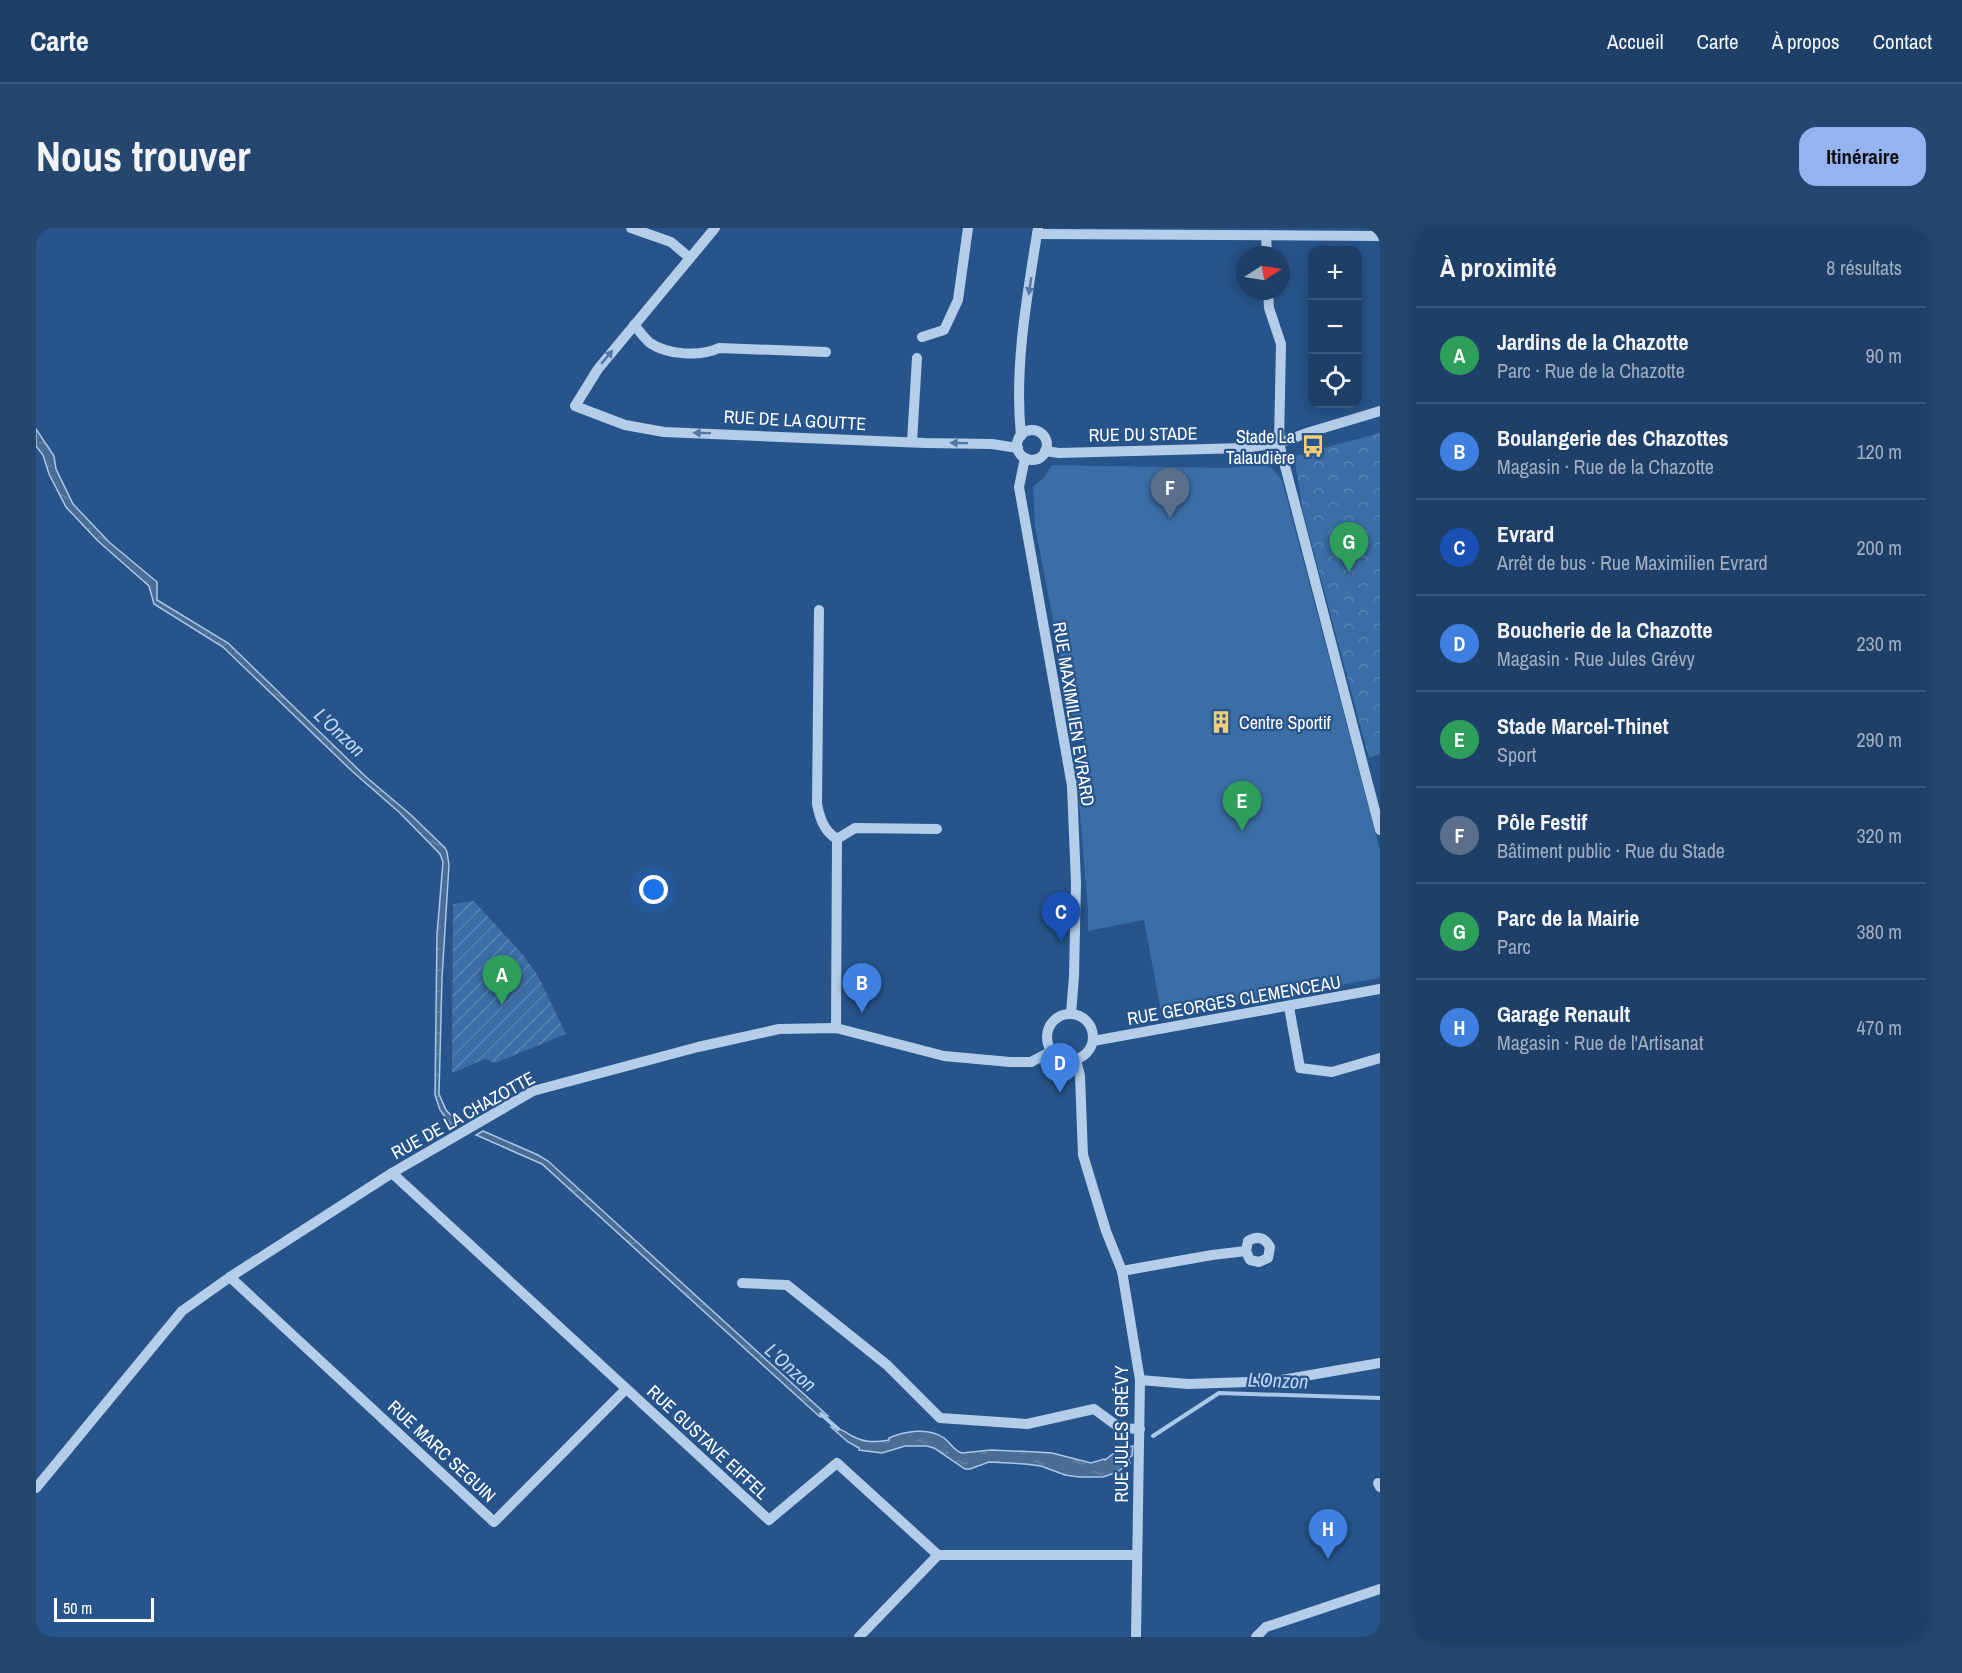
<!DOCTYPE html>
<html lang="fr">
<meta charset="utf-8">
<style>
:root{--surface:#1d3f68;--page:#25466e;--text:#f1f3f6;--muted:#a0afc0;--line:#3b587c;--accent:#95b2f1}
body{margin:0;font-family:"Archivo Narrow",sans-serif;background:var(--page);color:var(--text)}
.controls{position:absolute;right:18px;top:18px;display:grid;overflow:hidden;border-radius:12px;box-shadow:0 3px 15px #0003}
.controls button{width:54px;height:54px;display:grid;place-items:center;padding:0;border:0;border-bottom:2px solid var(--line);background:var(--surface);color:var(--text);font:30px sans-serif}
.compass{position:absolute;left:1200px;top:18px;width:54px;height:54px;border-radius:50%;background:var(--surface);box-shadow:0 3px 15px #0003;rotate:78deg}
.scale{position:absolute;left:18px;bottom:15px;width:100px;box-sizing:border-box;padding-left:6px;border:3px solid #fff;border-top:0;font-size:16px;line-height:21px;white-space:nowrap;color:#fff;-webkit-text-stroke:4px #27548a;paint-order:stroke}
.you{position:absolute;left:618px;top:662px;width:21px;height:21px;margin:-15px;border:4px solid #fff;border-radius:50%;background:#1a73e8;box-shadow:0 0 0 9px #1a73e833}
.badge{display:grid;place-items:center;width:39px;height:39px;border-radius:50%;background:var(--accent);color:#fff;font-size:20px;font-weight:700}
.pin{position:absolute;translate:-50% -50px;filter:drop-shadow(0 2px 3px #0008)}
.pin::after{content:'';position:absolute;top:32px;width:21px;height:18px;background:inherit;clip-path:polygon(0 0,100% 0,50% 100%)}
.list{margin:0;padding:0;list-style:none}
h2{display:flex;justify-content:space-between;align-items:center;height:78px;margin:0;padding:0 24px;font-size:26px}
h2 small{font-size:20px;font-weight:400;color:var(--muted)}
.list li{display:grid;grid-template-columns:39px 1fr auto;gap:18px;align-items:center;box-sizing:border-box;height:96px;padding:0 24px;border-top:2px solid var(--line)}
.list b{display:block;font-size:22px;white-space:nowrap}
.list p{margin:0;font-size:20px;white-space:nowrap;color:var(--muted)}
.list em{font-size:20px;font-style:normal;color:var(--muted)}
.icon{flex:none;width:33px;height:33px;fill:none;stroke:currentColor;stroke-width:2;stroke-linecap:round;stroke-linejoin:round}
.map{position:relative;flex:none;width:1344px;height:1409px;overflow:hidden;border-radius:18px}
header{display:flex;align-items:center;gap:36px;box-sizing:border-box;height:84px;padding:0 30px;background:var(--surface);border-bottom:2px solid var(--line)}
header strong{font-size:28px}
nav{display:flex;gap:33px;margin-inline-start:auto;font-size:21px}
.intro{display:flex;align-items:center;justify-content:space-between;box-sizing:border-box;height:144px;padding:0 36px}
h1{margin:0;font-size:42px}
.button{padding:15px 27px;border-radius:18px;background:var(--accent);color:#111;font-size:21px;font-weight:700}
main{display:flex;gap:36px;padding:0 36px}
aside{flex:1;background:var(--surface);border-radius:18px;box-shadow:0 3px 15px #0003}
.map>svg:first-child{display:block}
.park{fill:url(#park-crowns)}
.garden{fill:url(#garden-furrows)}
.pitch{fill:#3b6ea7}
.water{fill:url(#water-ripples);stroke:#a9c8ea;stroke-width:1.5}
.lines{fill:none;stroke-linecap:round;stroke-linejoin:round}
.stream{stroke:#a9c8ea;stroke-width:4}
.minor{stroke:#b4cde9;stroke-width:10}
.oneway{fill:#5178a6}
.labels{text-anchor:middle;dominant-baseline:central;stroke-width:4.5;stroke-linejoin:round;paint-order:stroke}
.street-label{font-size:18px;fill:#fff;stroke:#27548a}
.poi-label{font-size:18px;fill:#fff;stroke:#27548a;text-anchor:end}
.water-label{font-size:20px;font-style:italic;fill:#c0d7f1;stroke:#27548a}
</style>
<header>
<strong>Carte</strong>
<nav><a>Accueil</a><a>Carte</a><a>À propos</a><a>Contact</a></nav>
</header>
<div class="intro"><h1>Nous trouver</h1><a class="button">Itinéraire</a></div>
<main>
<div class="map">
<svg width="1344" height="1409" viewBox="0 0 1344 1409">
<defs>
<pattern id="park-crowns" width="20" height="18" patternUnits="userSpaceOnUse" patternTransform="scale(1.5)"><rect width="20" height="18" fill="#3b6ea7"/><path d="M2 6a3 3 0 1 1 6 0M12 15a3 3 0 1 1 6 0" fill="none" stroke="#5884b4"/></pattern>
<pattern id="garden-furrows" width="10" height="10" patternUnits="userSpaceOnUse" patternTransform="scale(1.5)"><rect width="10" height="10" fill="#3b6ea7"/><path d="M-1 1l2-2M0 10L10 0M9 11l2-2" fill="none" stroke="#5884b4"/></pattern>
<pattern id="water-ripples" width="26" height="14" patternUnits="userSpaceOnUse" patternTransform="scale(1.5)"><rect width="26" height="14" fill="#4c6d93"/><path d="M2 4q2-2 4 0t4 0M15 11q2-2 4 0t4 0" fill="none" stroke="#6783a3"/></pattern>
</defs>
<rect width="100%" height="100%" fill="#27548a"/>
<polygon class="park" points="1344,205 1344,526 1333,530 1267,284 1258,228"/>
<polygon class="garden" points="438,673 487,727 502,748 530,806 459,835 449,831 416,845 417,676"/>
<polygon class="pitch" points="1226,236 1236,240 1246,252 1344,623 1344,750 1126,789 1108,692 1052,703 1052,681 1039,529 1048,517 1044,493 1035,486 999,298 997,259 1009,248 1016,237 1191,240"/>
<g class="water">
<polygon points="0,201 18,228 20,241 37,276 73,314 121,354 121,372 192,415 329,548 375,587 409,620 411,624 413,637 406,750 403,866 410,882 422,895 416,898 404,882 399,867 401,707 407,634 404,626 364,585 317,544 187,419 118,376 113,358 62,313 30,279 13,246 7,227 0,218"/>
<polygon points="447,903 502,927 512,933 792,1188 784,1189 506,936 440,907"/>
<path d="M795 1199C805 1199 809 1205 818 1209 830 1215 840 1214 853 1212V1210C869 1203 893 1199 908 1210 915 1215 918 1223 926 1225L955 1222 1000 1224 1016 1225 1055 1235 1068 1231 1069 1232 1087 1218 1089 1220 1097 1218 1096 1228 1092 1230 1094 1235 1081 1244 1067 1249H1043L1029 1247 1005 1238 989 1236 953 1234 934 1241H929L898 1220 891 1218H869L846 1225 823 1222V1220L812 1214Z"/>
</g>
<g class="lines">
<g class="stream">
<polyline points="785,1186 802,1201"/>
<polyline points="1117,1208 1183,1165 1344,1170"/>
</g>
<g class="minor">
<polyline points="595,0 635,14 654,30"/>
<polyline points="679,0 562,141 539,178 589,197 628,204 889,215 956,216 982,220"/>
<polyline points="1001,6 1344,8"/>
<polyline points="1230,7 1231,27"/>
<polyline points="1232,63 1233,80 1245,116 1243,215 1344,602"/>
<path d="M598 97C603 102 608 110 614 115 632 127 664 129 683 120L790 124"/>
<polyline points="886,109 908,102 922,72 932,0"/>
<circle cx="996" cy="217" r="15"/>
<path d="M985 208C978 139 991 68 1002 0"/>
<polyline points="876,214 881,130"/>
<polyline points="1009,223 1023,225 1208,220 1243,215 1274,204 1344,183"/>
<polyline points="989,230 983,259 1036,558 1040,655 1038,748 1035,786"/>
<path d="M783 382 781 576C784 591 788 603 801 611L800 800"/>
<polyline points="801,611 819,600 901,601"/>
<polyline points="1253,779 1264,840 1296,844 1344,830"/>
<circle cx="1034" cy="809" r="23"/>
<polyline points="1057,813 1344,761"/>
<polyline points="1040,832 1044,848 1047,927 1070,1003 1086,1043 1104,1152 1100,1409"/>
<polyline points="356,945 733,1292 801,1235 902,1327 1101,1327"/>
<path d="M1086 1043 1176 1027 1210 1023 1214 1032 1223 1034 1232 1030 1234 1019C1229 1010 1222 1007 1212 1013L1210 1023"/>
<polyline points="194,1049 458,1294 590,1161"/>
<polyline points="706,1055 751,1057 851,1137 904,1190 991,1196 1058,1181 1084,1200 1104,1201"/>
<polyline points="1104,1152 1152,1156 1240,1153 1344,1135"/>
<polyline points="1342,1255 1344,1259"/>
<polyline points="0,1260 146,1083 194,1049 356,945 497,863 662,819 743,801 800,800 908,828 974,834 995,834 1016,823"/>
<polyline points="823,1409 902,1327"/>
<polyline points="1220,1409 1230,1399 1344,1361"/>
</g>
</g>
<defs><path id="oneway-solid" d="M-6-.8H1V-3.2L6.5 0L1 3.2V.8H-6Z" transform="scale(1.5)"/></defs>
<g class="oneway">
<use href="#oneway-solid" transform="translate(994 58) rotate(98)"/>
<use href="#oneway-solid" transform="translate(571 129) rotate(-50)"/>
<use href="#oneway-solid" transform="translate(666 205) rotate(-179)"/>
<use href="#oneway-solid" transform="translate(923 215) rotate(-179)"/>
</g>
<defs>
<g id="bus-bare" transform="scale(1.8)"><path d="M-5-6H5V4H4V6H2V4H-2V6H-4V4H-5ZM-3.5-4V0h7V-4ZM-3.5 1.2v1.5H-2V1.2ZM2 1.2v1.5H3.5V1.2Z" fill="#f2cd7a" stroke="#27548a" stroke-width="2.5" paint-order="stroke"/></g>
<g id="building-bare" transform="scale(1.8)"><path d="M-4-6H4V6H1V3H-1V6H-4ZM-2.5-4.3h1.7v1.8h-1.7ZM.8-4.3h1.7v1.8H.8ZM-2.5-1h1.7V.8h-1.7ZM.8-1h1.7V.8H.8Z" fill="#f2cd7a" stroke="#27548a" stroke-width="2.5" paint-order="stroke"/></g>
</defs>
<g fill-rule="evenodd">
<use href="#bus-bare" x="1277" y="218"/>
<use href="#building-bare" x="1185" y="494"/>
</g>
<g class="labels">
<g class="street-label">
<text transform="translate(759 192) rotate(3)">RUE DE LA GOUTTE</text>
<text transform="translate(1107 206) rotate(-1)">RUE DU STADE</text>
<text transform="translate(1038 486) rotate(81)">RUE MAXIMILIEN EVRARD</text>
<text transform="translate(1198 772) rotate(-10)">RUE GEORGES CLEMENCEAU</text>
<text transform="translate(427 887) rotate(-29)">RUE DE LA CHAZOTTE</text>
<text transform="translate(1085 1206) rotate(-90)">RUE JULES GRÉVY</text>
<text transform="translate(672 1214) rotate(43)">RUE GUSTAVE EIFFEL</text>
<text transform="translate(406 1223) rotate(43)">RUE MARC SEGUIN</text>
</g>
<g class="poi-label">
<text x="1259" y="208">Stade La<tspan x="1259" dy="21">Talaudière</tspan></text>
<text x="1203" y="494" text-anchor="start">Centre Sportif</text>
</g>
<g class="water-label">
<text transform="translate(304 504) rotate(43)">L'Onzon</text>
<text transform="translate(755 1139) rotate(42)">L'Onzon</text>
<text transform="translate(1242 1152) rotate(2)">L'Onzon</text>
</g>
</g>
</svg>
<div class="controls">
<button>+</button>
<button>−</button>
<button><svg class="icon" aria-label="locate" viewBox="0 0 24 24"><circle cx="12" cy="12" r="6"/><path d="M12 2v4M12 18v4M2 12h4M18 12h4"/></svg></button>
</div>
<svg class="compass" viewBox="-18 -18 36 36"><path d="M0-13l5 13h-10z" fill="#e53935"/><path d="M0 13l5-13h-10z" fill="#a0afc0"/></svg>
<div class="scale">50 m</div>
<div class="you"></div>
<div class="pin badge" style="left:466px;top:777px;background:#2e9e5b">A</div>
<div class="pin badge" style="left:826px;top:785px;background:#3f7fe0">B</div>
<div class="pin badge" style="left:1025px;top:714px;background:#1a4fb4">C</div>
<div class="pin badge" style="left:1024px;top:865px;background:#3f7fe0">D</div>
<div class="pin badge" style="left:1206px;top:603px;background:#2e9e5b">E</div>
<div class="pin badge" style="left:1134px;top:290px;background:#5c6f8a">F</div>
<div class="pin badge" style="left:1313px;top:344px;background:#2e9e5b">G</div>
<div class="pin badge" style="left:1292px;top:1331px;background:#3f7fe0">H</div>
</div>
<aside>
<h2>À proximité<small>8 résultats</small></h2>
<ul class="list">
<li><span class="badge" style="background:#2e9e5b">A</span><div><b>Jardins de la Chazotte</b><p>Parc · Rue de la Chazotte</p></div><em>90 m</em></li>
<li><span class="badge" style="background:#3f7fe0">B</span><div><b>Boulangerie des Chazottes</b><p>Magasin · Rue de la Chazotte</p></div><em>120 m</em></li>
<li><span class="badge" style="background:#1a4fb4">C</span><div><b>Evrard</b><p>Arrêt de bus · Rue Maximilien Evrard</p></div><em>200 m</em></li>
<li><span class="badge" style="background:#3f7fe0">D</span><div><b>Boucherie de la Chazotte</b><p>Magasin · Rue Jules Grévy</p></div><em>230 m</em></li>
<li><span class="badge" style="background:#2e9e5b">E</span><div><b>Stade Marcel-Thinet</b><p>Sport</p></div><em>290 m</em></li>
<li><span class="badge" style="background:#5c6f8a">F</span><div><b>Pôle Festif</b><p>Bâtiment public · Rue du Stade</p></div><em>320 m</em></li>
<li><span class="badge" style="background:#2e9e5b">G</span><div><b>Parc de la Mairie</b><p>Parc</p></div><em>380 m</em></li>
<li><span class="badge" style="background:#3f7fe0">H</span><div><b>Garage Renault</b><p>Magasin · Rue de l'Artisanat</p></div><em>470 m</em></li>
</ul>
</aside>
</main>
